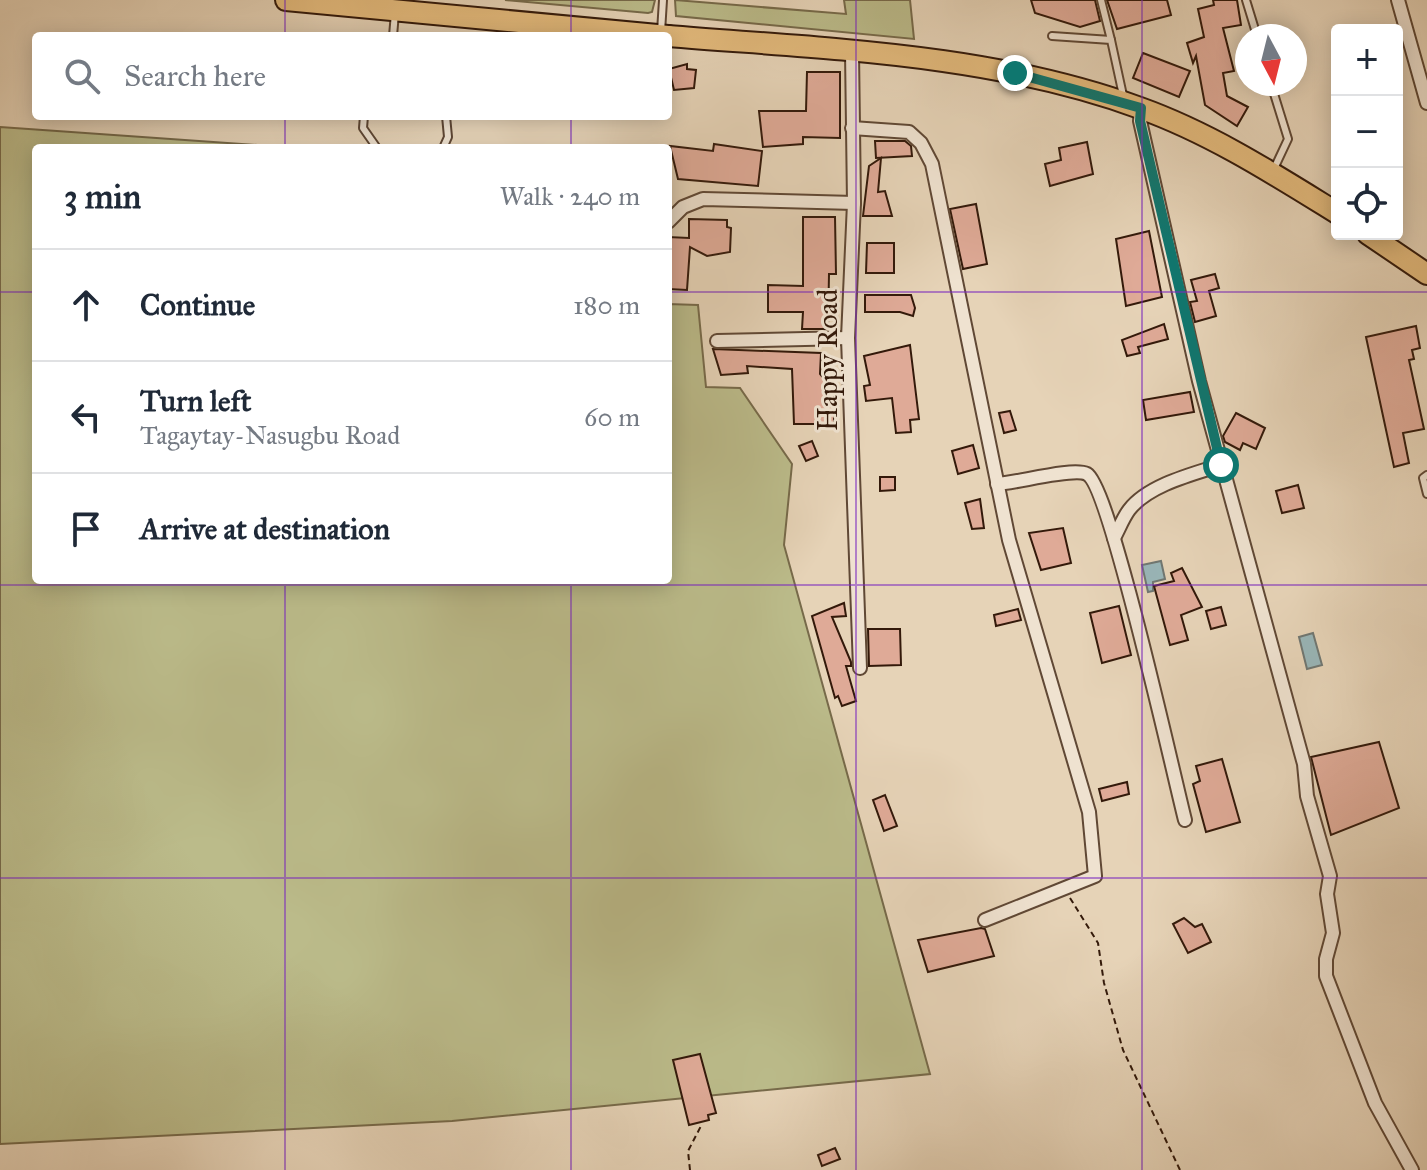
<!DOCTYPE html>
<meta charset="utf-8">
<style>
:root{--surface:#fff;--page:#f6f6f7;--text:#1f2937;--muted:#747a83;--line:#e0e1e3}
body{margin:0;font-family:"IM FELL Great Primer",serif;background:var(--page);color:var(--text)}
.controls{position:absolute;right:24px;top:24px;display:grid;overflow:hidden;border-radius:8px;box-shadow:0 4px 20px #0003}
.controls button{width:72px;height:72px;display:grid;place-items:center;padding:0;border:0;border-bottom:2px solid var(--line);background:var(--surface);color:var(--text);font:40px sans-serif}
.compass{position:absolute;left:1235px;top:24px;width:72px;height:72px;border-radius:50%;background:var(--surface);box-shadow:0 4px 20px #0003;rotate:173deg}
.stop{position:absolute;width:24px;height:24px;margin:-18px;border:6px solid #0f766e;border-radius:50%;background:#fff}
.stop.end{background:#0f766e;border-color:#fff;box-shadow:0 2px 8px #0008}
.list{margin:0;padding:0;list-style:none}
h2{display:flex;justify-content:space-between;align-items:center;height:104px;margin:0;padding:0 32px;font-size:34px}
h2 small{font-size:26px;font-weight:400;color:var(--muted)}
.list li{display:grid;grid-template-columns:52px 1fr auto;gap:24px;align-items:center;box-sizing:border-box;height:112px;padding:0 32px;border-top:2px solid var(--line)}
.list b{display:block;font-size:30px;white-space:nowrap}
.list p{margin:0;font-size:26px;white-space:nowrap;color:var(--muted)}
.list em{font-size:26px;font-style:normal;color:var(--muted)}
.icon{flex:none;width:44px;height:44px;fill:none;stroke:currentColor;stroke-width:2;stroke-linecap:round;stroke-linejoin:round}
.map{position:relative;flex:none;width:1427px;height:1170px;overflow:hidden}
.search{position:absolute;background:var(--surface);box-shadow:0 4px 20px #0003;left:32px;top:32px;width:640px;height:88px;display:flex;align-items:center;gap:20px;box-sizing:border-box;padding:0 28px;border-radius:8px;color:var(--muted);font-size:30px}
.panel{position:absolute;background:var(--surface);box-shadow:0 4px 20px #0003;left:32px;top:144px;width:640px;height:440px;border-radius:8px}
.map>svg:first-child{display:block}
.green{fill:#bbbb8a;stroke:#776a4a;stroke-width:2}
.water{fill:#99b6b8;stroke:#707772;stroke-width:2}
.building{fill:#dfaa97;stroke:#33190a;stroke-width:2}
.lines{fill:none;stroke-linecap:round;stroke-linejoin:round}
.lane-casing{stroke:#604835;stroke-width:10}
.street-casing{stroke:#604835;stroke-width:16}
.primary-casing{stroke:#33190a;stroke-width:24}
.path{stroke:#33190a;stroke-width:2;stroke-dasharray:6 4;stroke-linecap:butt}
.lane{stroke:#efe2d0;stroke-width:6}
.street{stroke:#efe2d0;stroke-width:12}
.primary{stroke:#e3ba7c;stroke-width:20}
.route{stroke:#0f766e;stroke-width:10}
.grid{fill:none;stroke:#7b2cbf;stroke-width:2;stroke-opacity:0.55}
.labels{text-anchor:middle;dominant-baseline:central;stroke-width:6;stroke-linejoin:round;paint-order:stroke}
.street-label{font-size:28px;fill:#33190a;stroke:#efe2d0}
</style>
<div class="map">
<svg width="1427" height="1170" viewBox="0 0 1427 1170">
<rect width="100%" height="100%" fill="#e6d3b7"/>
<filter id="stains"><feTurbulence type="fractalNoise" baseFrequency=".0025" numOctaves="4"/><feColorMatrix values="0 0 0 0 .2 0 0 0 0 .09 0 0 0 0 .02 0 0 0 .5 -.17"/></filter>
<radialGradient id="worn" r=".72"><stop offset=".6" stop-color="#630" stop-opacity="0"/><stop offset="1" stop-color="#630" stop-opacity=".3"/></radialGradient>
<g class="green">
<polygon points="505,0 655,0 652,12 648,13"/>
<polygon points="675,0 846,14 844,0 910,0 914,39 676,16"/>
<polygon points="0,127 300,148 36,148 36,580 668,580 668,304 698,305 706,387 740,388 792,464 784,545 930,1074 452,1121 0,1144"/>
</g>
<g class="water">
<polygon points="1161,561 1165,579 1153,582 1153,591 1148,592 1142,565"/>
<polygon points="1313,633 1322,665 1307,669 1299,637"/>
</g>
<g class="building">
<polygon points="1031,0 1095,0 1100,21 1080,27 1035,13"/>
<polygon points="1107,0 1167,0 1171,15 1117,29"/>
<polygon points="1213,0 1237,0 1241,25 1223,28 1234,71 1223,73 1227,96 1248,107 1237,126 1205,105 1196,56 1193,63 1187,43 1204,37 1198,9 1214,5"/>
<polygon points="1143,53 1190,71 1179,97 1133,78"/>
<polygon points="687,64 687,69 696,70 694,88 674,90 669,69"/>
<polygon points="807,72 840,72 840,138 803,137 803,144 763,147 759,111 806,111"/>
<polygon points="875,141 905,141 911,146 912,156 876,158"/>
<polygon points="1087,142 1093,174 1050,186 1045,164 1061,160 1059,148"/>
<polygon points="714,144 762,151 758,186 678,179 670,146 713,151"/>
<polygon points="881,158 878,192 885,191 892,216 863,216 869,166"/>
<polygon points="976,204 987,264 963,269 950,209"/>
<polygon points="803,217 835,217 836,274 829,274 828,329 802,329 803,312 768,312 768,285 803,286"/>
<polygon points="689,219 727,220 727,227 731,228 730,252 707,256 690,247 687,290 668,289 668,237 689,238"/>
<polygon points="1149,231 1162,297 1126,306 1116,239"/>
<polygon points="867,243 894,243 894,273 866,273"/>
<polygon points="1215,274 1219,288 1209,291 1216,316 1195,322 1190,302 1197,301 1191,280"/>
<polygon points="865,295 911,295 915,308 913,316 900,312 865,312"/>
<polygon points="1164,324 1168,339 1138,347 1140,353 1127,356 1122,340"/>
<polygon points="1416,326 1420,348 1412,350 1414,359 1409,360 1424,429 1403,433 1409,463 1394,467 1366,337"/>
<polygon points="910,345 919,419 910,420 911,432 896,433 892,398 866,401 864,386 870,385 864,356"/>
<polygon points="713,349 821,353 820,374 834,391 834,424 794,424 792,369 747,366 748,373 721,375"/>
<polygon points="1190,392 1194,412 1146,420 1143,400"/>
<polygon points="1010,411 1016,430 1004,433 999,413"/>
<polygon points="1236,413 1265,428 1256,449 1243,443 1240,450 1225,442 1223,436"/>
<polygon points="812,441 818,456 806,461 799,446"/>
<polygon points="973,445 979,468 958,474 952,451"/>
<polygon points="880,477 895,477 895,490 880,491"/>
<polygon points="1298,485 1304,508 1282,513 1276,491"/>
<polygon points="980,499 984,528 972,529 965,503"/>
<polygon points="1063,528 1071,563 1041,570 1029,533"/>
<polygon points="1182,568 1202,607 1181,615 1188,640 1170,645 1154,586 1174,581 1171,573"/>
<polygon points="844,603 846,616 832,617 851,662 851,666 846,666 856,701 842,706 838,696 835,698 812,616"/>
<polygon points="1119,606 1131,655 1102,663 1090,613"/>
<polygon points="1221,607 1226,625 1211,629 1206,611"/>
<polygon points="1018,609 1021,620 996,626 994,615"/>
<polygon points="868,629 900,629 901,665 869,666"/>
<polygon points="1379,742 1399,808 1331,835 1311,757"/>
<polygon points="1222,759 1240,822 1206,832 1193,784 1200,781 1196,766"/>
<polygon points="1127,782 1129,794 1102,801 1099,789"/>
<polygon points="885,795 897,826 884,831 873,800"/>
<polygon points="1184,918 1195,927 1202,924 1211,942 1188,953 1173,924"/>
<polygon points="981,928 985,929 994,956 928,972 918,940"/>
<polygon points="700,1054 716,1113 708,1115 709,1120 689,1125 673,1060"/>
<polygon points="835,1148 840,1159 822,1166 818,1155"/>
</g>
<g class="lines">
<g class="lane-casing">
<g id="lane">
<polyline points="1101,0 1111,40"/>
<polyline points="1246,0 1257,36"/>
<polyline points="661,32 663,0"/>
<polyline points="393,36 395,13"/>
<polyline points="1052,36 1111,40 1124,100"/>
<polyline points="1271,84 1288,139 1273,171"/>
<polyline points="364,116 363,128 377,148"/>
<polyline points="443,148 448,137 446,116"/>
<polyline points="1427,475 1423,478 1427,494"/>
</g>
</g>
<g class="street-casing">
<g id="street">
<polyline points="1398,0 1427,103"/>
<polyline points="852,52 854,203 848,338 860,668"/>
<polyline points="1141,108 1140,121 1199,381 1304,764 1307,796 1330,876 1327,894 1333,933 1326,959 1326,976 1375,1103 1412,1170"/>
<polyline points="852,128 909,132 921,143 932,164 1009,540 1089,812 1095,876 985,920"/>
<polyline points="668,222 683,207 703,199 854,203"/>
<polyline points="717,341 848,338"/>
<path d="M997 484C1017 483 1073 467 1087 474 1110 487 1174 777 1185 820"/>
<path d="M1114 538C1119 529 1123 518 1129 510 1148 485 1193 474 1221 465"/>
</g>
</g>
<g class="primary-casing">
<g id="primary">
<polyline points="286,0 668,36"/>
<path d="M668 36C825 49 990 53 1140 108 1210 133 1274 174 1337 213"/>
<polyline points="1368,234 1427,274"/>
</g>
</g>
<g class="path">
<polyline points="1070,898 1098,943 1104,983 1123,1050 1180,1170"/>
<polyline points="690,1170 688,1151 702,1124"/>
</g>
<use href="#lane" class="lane"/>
<use href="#street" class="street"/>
<use href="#primary" class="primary"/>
</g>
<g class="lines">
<polyline class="route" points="1015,73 1141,108 1140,121 1221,465"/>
</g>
<path class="grid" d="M285 0V36M571 0V36M856 0V1170M1142 0V1170M285 116V148M571 116V148M0 292H36M668 292H1427M285 580V1170M571 580V1170M0 585H1427M0 878H1427"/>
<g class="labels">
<g class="street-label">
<text transform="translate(827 360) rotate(-90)">Happy Road</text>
</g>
</g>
<rect width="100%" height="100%" filter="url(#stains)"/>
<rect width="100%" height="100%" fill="url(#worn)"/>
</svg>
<div class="controls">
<button>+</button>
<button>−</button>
<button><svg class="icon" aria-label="locate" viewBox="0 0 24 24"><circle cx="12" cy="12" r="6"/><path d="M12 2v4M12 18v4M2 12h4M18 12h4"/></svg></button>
</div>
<svg class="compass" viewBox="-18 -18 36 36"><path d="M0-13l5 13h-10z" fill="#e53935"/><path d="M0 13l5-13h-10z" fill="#747a83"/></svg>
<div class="stop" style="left:1221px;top:465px"></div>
<div class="stop end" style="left:1015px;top:73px"></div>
<div class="search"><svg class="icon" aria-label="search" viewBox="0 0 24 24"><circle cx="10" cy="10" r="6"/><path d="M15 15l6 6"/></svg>Search here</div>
<section class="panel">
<h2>3 min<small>Walk · 240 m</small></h2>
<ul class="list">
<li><svg class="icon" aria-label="ahead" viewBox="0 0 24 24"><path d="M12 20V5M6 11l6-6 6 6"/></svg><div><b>Continue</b></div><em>180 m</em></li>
<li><svg class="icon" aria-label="left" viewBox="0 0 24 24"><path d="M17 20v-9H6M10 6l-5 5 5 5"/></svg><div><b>Turn left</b><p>Tagaytay-Nasugbu Road</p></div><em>60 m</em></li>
<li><svg class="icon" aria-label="arrive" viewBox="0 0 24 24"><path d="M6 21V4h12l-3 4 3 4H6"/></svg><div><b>Arrive at destination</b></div></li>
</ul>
</section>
</div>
